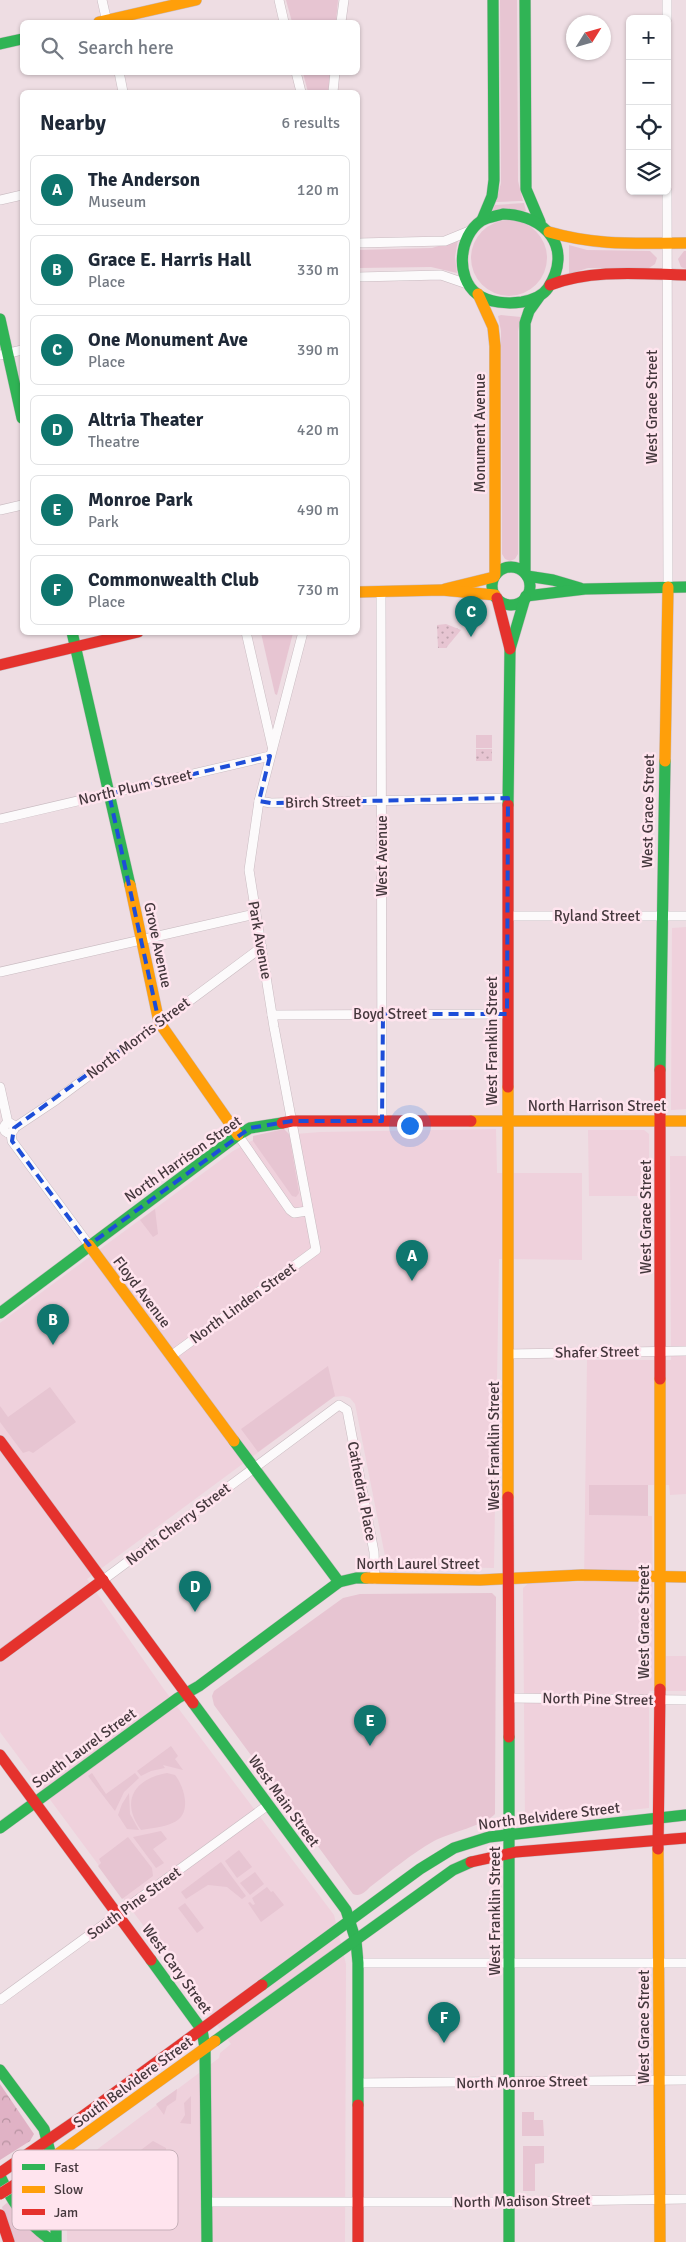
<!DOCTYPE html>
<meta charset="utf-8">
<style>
:root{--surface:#fff;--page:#f2f2f3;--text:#1f2937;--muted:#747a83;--line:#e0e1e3;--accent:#0f766e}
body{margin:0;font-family:Signika,sans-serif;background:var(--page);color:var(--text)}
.controls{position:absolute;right:15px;top:15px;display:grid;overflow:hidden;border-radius:8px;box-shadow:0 1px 4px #0004}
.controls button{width:45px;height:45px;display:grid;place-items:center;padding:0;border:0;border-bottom:1px solid var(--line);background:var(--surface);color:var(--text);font:25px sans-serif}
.compass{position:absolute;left:566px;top:15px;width:45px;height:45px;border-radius:50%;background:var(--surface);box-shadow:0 1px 4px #0004;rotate:53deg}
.you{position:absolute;left:409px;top:1125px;width:18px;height:18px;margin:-12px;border:4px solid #fff;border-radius:50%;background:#1a73e8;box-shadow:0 0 0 8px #1a73e833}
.badge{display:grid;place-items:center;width:32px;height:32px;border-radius:50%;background:var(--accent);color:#fff;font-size:16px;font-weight:700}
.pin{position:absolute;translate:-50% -41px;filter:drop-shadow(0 1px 2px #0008)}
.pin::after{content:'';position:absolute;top:26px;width:18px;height:15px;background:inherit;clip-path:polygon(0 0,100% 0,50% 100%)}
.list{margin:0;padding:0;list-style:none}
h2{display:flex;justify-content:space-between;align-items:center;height:65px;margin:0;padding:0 20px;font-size:21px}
h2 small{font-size:16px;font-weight:400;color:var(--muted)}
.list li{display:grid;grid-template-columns:32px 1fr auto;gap:15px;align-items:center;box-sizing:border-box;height:70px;margin:0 10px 10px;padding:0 10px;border:1px solid var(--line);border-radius:8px}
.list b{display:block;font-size:19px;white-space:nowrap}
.list p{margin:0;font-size:16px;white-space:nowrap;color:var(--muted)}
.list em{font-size:16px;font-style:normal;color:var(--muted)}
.icon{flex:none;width:28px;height:28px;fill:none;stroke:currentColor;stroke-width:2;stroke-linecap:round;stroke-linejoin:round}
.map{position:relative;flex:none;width:686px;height:2242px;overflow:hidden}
.search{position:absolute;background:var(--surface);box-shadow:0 1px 4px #0004;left:20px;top:20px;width:340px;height:55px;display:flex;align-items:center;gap:12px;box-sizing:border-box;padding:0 18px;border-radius:8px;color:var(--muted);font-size:19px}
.panel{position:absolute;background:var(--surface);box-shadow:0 1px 4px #0004;left:20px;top:90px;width:340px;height:545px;border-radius:8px}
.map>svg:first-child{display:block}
.built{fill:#efd1dc}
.green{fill:#e7c5d2}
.forest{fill:url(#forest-crowns)}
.garden{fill:url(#garden-dots)}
.water{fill:url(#water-ripples)}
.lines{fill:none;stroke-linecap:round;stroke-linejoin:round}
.street-casing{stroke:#c9bbc1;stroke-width:10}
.fast-casing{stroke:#c9bbc1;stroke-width:12}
.slow-casing{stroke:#c9bbc1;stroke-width:12}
.jam-casing{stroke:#c9bbc1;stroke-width:12}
.street{stroke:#fcfafb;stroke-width:9}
.fast{stroke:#30b455;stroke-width:11}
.slow{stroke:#ff9f0a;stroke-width:11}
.jam{stroke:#e5322d;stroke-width:11}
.jam-bridge-casing{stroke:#c9bbc1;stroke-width:12;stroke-linecap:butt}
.jam-bridge{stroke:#e5322d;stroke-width:11}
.marked{fill:none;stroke:#1d4ed8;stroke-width:4;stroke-dasharray:10 6;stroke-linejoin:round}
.labels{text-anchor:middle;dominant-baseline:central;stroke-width:5;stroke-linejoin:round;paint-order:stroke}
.street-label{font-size:15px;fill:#45383d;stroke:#ffe4ee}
.key{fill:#ffe4ee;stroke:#c7b0b9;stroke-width:1}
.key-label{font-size:14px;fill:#45383d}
</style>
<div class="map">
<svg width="686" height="2242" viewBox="0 0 686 2242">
<defs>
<pattern id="forest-crowns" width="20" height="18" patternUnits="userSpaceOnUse" patternTransform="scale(1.25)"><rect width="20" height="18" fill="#e0b2c5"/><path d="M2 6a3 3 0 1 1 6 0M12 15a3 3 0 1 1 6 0" fill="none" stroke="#b792a1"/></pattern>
<pattern id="garden-dots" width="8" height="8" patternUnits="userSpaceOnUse" patternTransform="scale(1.25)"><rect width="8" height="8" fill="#e7c5d2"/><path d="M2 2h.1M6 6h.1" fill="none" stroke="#bda1ac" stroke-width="1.8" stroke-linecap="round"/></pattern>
<pattern id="water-ripples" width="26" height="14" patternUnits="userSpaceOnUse" patternTransform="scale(1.25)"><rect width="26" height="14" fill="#eab3ca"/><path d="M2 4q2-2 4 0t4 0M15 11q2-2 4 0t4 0" fill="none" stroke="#bf93a5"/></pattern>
</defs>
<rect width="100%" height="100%" fill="#eedde3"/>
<g class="built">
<polygon points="686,927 686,1109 671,1110 672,928"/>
<polygon points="496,1129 497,1173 582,1173 582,1260 499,1259 494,1568 387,1566 355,1404 350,1398 343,1396 333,1397 87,1579 163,1688 334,1915 346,1964 345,2242 67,2242 67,2172 219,2058 220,2053 231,2044 0,1732 0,1323 233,1151 259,1137 320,1132"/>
<polygon points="588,1130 644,1130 649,1134 649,1196 589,1196"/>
<polygon points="670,1156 686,1156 686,1494 670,1495 669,1485 589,1485 589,1515 652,1516 654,1656 686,1656 686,1691 649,1691 649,1808 525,1821 523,1588 529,1583 584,1582 587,1360 671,1360"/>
</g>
<g class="green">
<polygon points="286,0 338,0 336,22 292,22"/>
<polygon points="500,0 517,0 518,181 523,201 519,201 496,202 501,183"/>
<polygon points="303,73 331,73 328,92 308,92"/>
<polygon points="524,203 526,211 492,212 495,205"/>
<circle cx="509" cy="258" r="38"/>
<polygon points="458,240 455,257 457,273 431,267 358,268 358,250 432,248"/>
<polygon points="569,245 587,250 650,251 657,258 655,264 649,268 588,268 569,274"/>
<polygon points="684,251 686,251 686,269 681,267 678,259"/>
<polygon points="501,315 521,317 518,331 518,554 515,559 510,561 505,559 502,554 501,331 498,316"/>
<polygon points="261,633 293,633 277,695 275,694"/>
<rect x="476" y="735" width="16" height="13"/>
<polygon points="284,1129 289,1134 299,1193 296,1197 292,1196 253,1141 253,1136"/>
<polygon points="155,1209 158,1234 153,1237 140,1220"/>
<polygon points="328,1366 335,1396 258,1452 241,1429"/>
<polygon points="50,1387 76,1422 33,1453 29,1451 23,1453 0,1422 0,1406 8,1417"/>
<polygon points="589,1485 648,1485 648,1516 589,1515"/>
<path d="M492 1593 496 1597 495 1814C485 1825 449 1833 434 1841 411 1854 391 1871 370 1887 365 1892 360 1897 353 1894L214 1705 212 1696 214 1691 343 1598 360 1594Z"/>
<polygon points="171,1746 178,1756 175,1759 183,1770 163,1765 165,1768 151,1771 141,1776 137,1771"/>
<polygon points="92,1773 106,1794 135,1773 139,1778 124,1792 115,1811 88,1776"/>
<path d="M167 1773 175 1775C183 1785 191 1808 179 1819 170 1827 152 1828 141 1830 120 1801 134 1779 167 1773Z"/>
<polygon points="129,1793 130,1814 139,1830 127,1829 118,1815 122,1804"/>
<polygon points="161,1831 167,1839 153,1849 164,1863 156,1868 133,1837"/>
<polygon points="128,1837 152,1868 153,1876 122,1899 98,1866 101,1863 99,1859"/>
<polygon points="239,1850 252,1867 237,1878 225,1861"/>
<polygon points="221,1862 246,1896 242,1899 227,1887 208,1885 186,1899 181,1892"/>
<polygon points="255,1872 264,1884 250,1895 240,1883"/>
<polygon points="267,1887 271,1892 273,1891 284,1905 261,1922 248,1903 250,1902 253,1905 255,1904 252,1898"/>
<polygon points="185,1903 204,1928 197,1933 178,1908"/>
<polygon points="177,2089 176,2100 167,2106 164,2115 156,2104"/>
<polygon points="191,2096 191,2124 180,2123 185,2115 184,2103"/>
<polygon points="522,2112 534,2112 534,2120 543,2120 544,2136 522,2136"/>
<path d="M153 2141 166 2148V2187H160C157 2191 157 2197 153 2201 142 2210 114 2184 107 2175Z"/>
<polygon points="523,2146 544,2146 544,2163 535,2164 535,2191 523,2191"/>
<polygon points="41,2180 44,2181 46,2187 46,2230 16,2198"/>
<polygon points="8,2202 44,2242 12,2242 2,2207"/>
</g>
<polygon class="forest" points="0,2084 34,2134 30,2141 0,2160"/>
<g class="garden">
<polygon points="446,624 461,630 446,648 438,648 437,625"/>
<rect x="476" y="749" width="16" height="12"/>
</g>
<circle class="water" cx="378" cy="1724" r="8"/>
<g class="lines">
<g class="street-casing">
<g id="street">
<polyline points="102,0 107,22"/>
<polyline points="279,0 284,22"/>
<polyline points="667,19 667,0"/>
<polyline points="341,22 344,0"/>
<polyline points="119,72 123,92"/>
<polyline points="296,72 301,92"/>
<polyline points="333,92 335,72"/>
<polyline points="667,191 668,587"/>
<polyline points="0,200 22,195"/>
<polyline points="358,243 445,241 472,230"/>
<polyline points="358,277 441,275 470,285"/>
<polyline points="0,355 22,350"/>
<polyline points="0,510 22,505"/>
<polyline points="381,592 382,1121"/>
<polyline points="246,632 272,746"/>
<polyline points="259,801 271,803 508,798"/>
<polyline points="0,819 270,756"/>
<polyline points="508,916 686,916"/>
<polyline points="0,972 255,914"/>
<polyline points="272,1015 507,1014"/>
<polyline points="0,1087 8,1123"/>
<circle cx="9" cy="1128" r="5"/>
<polyline points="14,1128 56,1100 262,947"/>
<polyline points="11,1133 12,1141 89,1245"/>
<polyline points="238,1135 290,1210 294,1213 307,1211"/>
<polyline points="508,1354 686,1351"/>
<polyline points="171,1356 316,1250 274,1027 249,870 259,801 303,632"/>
<polyline points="103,1580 339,1405 347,1410 374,1552 375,1579"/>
<polyline points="509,1698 686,1700"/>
<polyline points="358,1963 686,1963"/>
<polyline points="0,2000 268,1805"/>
<polyline points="358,2083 686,2080"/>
<polyline points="206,2202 495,2202 686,2199"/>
</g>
</g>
<g class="fast-casing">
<g id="fast">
<polyline points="525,0 526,189 540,222"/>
<polyline points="0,44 22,39"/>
<path d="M503 214C546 215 574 248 548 288 542 297 532 300 522 302 508 304 489 303 477 294 455 277 459 236 481 221 487 217 496 216 503 214Z"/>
<polyline points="482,220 492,196 494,180 493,0"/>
<polyline points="0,319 22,418"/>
<circle cx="511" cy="586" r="19"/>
<polyline points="525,573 525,323 529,311 539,297"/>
<polyline points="527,576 553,580 580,588"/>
<polyline points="526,596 585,589 686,587"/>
<polyline points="72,632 130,885"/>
<polyline points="508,805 510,649 525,598"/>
<polyline points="660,1070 665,761"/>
<polyline points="0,1313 238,1135 250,1128 282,1123"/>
<polyline points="234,1441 339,1582"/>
<polyline points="193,1703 346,1910 356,1941 358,1963 358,2105"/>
<polyline points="509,1737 509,2242"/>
<polyline points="0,1828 178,1698 199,1686 339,1582 356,1578 366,1578"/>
<polyline points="151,1960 202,2030 205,2048 207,2242"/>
<polyline points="262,1985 420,1869 454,1848 489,1837 686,1815"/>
<polyline points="215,2041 453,1870 471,1862"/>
<polyline points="0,2070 44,2129 56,2175 56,2242"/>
<path d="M0 2176C13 2204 28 2225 54 2242"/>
</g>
</g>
<g class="slow-casing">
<g id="slow">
<polyline points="99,22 196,0"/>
<path d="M549 232C597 246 637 243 686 243"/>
<polyline points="478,294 493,327 495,346 495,575"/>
<polyline points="445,589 494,577"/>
<polyline points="358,592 442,590 495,595"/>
<polyline points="665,761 668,587"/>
<polyline points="130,885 159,1022 238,1135"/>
<polyline points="508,1087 508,1497"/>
<polyline points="471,1121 686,1121"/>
<polyline points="89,1245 234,1441"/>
<polyline points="660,1379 660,1689"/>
<polyline points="366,1578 480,1580 582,1575 686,1577"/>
<polyline points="658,1849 660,2242"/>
<polyline points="16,2184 215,2041"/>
</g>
</g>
<g class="jam-casing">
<g id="jam">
<path d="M550 285C593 269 640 274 686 275"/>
<polyline points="497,598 510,649"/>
<polyline points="0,665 138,632"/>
<polyline points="508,805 508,1087"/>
<polyline points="660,1070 660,1379"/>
<polyline points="282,1123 292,1121 471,1121"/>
<polyline points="0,1441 193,1703"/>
<polyline points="508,1497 509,1737"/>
<polyline points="0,1656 103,1580"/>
<polyline points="0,1755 151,1960"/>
<polyline points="658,1849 660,1689"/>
<polyline points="471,1862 516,1852 686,1838"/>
<polyline points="358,2105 358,2242"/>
<polyline points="0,2173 83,2116 262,1985"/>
<polyline points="0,2215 9,2242"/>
</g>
</g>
<use href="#street" class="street"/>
<use href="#fast" class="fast"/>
<use href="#slow" class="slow"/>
<use href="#jam" class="jam"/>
<g class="jam-bridge-casing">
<polyline id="jam-bridge" points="0,2194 16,2184"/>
</g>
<use href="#jam-bridge" class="jam-bridge"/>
</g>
<path class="marked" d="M270 756 259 801 271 803 508 798 507 1014H383L382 1121H292L250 1128 89 1245 12 1141 14 1128 159 1022 109 794Z"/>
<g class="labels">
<g class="street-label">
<text transform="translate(652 407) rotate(-90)">West Grace Street</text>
<text transform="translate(480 433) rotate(-90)">Monument Avenue</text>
<text transform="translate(135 787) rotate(-13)">North Plum Street</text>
<text transform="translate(323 802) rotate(-1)">Birch Street</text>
<text transform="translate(648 811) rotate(-89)">West Grace Street</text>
<text transform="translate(382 856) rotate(-90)">West Avenue</text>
<text x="597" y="916">Ryland Street</text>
<text transform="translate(260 940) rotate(80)">Park Avenue</text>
<text transform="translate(158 945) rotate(78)">Grove Avenue</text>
<text x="390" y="1014">Boyd Street</text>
<text transform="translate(138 1038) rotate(-37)">North Morris Street</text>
<text transform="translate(492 1041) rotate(-90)">West Franklin Street</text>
<text x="597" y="1106">North Harrison Street</text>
<text transform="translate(183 1159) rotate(-35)">North Harrison Street</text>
<text transform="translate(646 1217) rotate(-90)">West Grace Street</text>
<text transform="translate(142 1292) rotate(53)">Floyd Avenue</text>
<text transform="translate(243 1303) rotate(-36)">North Linden Street</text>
<text transform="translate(597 1352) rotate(-1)">Shafer Street</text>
<text transform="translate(494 1446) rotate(-90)">West Franklin Street</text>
<text transform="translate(362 1491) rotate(79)">Cathedral Place</text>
<text transform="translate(178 1524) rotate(-37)">North Cherry Street</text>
<text x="418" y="1564">North Laurel Street</text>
<text transform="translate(644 1622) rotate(-90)">West Grace Street</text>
<text transform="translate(598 1699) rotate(1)">North Pine Street</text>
<text transform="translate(84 1748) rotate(-36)">South Laurel Street</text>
<text transform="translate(284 1801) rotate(54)">West Main Street</text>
<text transform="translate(549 1816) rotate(-7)">North Belvidere Street</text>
<text transform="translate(134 1903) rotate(-36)">South Pine Street</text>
<text transform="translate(495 1911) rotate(-90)">West Franklin Street</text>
<text transform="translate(177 1969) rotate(54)">West Cary Street</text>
<text transform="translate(644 2027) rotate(-90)">West Grace Street</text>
<text transform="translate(133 2082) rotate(-36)">South Belvidere Street</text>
<text transform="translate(522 2082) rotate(-1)">North Monroe Street</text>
<text transform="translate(522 2201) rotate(-1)">North Madison Street</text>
</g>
</g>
<rect x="12" y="2150" width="166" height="80" rx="8" class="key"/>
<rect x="22" y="2164" width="23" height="6" fill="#30b455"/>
<rect x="22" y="2186" width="23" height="7" fill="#ff9f0a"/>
<rect x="22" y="2209" width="23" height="6" fill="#e5322d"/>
<g class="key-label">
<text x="54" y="2172">Fast</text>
<text x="54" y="2194">Slow</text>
<text x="54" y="2217">Jam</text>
</g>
</svg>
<div class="controls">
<button>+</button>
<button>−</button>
<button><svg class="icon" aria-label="locate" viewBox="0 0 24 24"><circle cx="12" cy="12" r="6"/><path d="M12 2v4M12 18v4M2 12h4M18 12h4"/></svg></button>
<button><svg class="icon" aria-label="layers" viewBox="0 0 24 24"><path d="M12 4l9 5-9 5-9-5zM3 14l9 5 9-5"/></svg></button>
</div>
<svg class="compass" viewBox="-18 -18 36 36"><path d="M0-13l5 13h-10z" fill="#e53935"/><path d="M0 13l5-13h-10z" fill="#747a83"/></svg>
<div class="you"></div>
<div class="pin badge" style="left:412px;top:1281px">A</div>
<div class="pin badge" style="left:53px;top:1345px">B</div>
<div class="pin badge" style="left:471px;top:637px">C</div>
<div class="pin badge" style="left:195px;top:1612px">D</div>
<div class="pin badge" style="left:370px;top:1746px">E</div>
<div class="pin badge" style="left:444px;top:2043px">F</div>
<div class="search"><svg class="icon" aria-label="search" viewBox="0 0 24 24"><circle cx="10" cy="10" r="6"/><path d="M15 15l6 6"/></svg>Search here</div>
<section class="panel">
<h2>Nearby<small>6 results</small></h2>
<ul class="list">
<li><span class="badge">A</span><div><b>The Anderson</b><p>Museum</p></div><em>120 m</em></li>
<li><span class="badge">B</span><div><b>Grace E. Harris Hall</b><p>Place</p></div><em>330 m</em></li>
<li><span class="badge">C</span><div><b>One Monument Ave</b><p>Place</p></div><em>390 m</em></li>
<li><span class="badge">D</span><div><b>Altria Theater</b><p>Theatre</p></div><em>420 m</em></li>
<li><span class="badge">E</span><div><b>Monroe Park</b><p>Park</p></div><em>490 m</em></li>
<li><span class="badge">F</span><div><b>Commonwealth Club</b><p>Place</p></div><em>730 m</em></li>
</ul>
</section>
</div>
